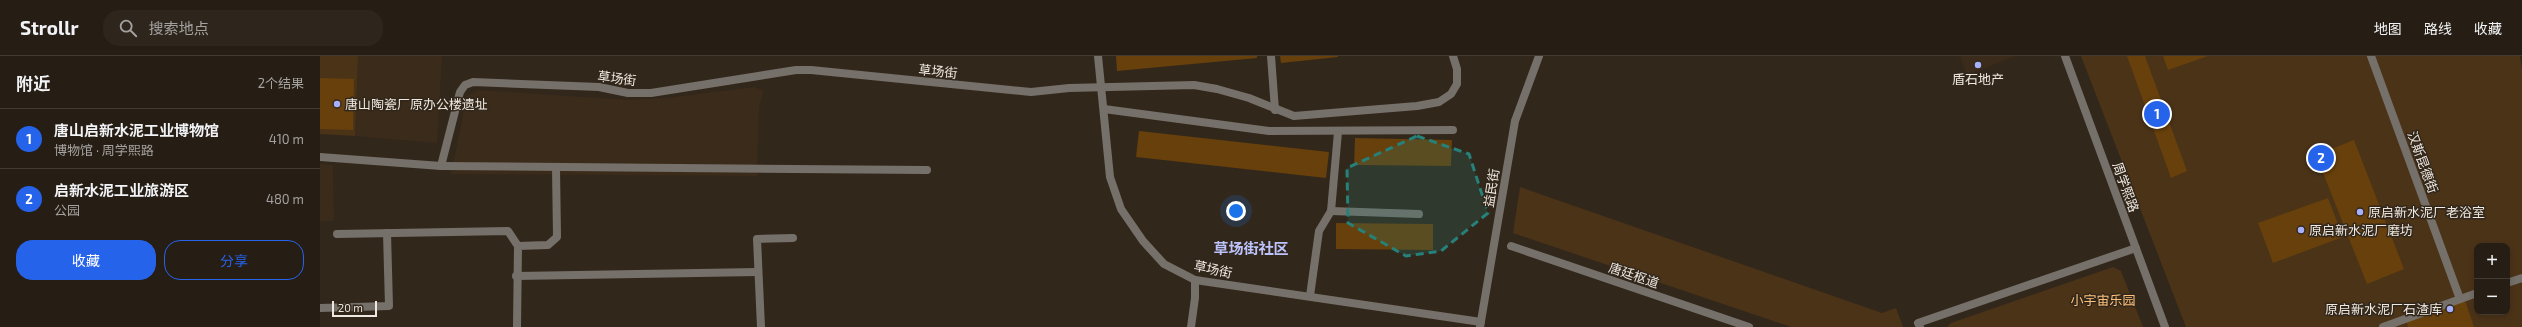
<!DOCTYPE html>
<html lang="zh">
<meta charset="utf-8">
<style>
:root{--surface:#261d14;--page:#2e261d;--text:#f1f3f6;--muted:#a4a2a0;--line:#423b34;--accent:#2563eb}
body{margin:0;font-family:"Exo 2","Noto Sans SC",sans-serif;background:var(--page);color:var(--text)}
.controls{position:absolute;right:12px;bottom:12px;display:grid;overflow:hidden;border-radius:8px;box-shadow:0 2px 6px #0003}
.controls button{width:36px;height:36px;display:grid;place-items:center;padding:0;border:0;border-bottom:1px solid var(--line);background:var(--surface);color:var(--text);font:20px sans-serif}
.scale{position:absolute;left:12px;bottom:10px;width:45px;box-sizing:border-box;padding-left:4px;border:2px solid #efe8e0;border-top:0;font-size:11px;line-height:14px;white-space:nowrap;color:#efe8e0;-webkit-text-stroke:3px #32271b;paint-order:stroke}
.you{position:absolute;left:916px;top:155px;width:14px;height:14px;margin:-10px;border:3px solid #fff;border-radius:50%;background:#1a73e8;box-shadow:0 0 0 6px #1a73e833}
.badge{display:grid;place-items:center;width:26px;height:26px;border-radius:50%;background:var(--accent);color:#fff;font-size:13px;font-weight:700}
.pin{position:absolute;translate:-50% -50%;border:2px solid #fff;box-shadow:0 1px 4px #0006}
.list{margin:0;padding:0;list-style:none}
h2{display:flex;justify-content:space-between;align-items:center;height:52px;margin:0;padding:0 16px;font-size:17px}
h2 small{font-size:13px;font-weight:400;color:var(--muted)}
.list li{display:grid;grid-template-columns:26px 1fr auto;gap:12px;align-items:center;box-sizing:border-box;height:60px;padding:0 16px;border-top:1px solid var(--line)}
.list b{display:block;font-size:15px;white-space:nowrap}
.list p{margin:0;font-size:13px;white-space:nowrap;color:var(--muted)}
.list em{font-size:13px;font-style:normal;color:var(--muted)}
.actions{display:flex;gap:8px;padding:12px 16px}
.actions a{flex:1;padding:9px 0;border:1px solid var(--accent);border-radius:16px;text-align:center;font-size:14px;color:var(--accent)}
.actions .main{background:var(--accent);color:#fff}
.icon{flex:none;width:22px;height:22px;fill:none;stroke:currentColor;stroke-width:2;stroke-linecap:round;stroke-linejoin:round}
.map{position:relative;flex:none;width:2202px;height:271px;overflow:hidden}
header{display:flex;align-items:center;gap:24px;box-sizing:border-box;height:56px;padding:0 20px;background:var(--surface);border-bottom:1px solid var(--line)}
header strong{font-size:19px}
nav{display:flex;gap:22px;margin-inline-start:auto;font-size:14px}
.search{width:280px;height:36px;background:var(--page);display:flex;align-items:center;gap:10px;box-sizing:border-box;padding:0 14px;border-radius:16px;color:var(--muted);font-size:15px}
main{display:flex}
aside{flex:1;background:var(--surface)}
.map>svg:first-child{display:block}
.built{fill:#3b2b1a}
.green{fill:#4b3318;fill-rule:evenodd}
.building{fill:#67400c}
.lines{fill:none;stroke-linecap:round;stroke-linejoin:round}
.service{stroke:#76706a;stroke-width:8}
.minor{stroke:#76706a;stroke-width:8}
.tertiary{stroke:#76706a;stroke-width:8}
.marked{fill:#258179;fill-opacity:0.2;stroke:#258179;stroke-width:3;stroke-dasharray:8 5;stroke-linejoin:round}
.poi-dot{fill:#a8b0fc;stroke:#32271b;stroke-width:1.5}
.labels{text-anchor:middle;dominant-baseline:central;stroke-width:3;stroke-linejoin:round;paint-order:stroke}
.street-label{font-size:13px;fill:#efe8e0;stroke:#32271b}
.poi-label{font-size:13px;fill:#efe8e0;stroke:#32271b;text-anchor:start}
.park-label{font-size:13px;fill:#fdc07a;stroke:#32271b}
.quarter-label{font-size:15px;font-weight:bold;fill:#bcc3fc;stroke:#32271b}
</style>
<header>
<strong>Strollr</strong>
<div class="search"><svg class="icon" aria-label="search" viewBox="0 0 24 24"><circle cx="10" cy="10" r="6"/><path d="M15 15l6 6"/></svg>搜索地点</div>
<nav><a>地图</a><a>路线</a><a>收藏</a></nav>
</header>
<main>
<aside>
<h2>附近<small>2个结果</small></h2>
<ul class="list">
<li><span class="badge">1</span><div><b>唐山启新水泥工业博物馆</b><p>博物馆 · 周学熙路</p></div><em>410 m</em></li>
<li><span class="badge">2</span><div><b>启新水泥工业旅游区</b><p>公园</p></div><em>480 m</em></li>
</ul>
<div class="actions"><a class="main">收藏</a><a>分享</a></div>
</aside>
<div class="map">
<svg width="2202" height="271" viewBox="0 0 2202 271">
<rect width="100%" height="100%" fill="#32271b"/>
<g class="built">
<polygon points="38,0 122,0 117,87 35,80"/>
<polygon points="1640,0 1696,0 1647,19"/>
<polygon points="435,31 444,35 439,51 437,120 131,118 147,40 158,34 309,44 346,42"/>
<polygon points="0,108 13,109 14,165 0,165"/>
</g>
<g class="green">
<polygon points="0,0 38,0 35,80 0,78"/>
<path d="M1761 0H2200L2202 14V271H1866ZM2157 190H2187V256H2157Z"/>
<polygon points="1200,131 1562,257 1576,252 1583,271 1471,271 1193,177"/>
<polygon points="1793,211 1801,215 1823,271 1627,271 1631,267"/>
</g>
<g class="building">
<polygon points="796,0 937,0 937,2 797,15"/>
<polygon points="960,0 1018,0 1018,1 961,7"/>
<polygon points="1807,0 1825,0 1867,115 1851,122"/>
<polygon points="1843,0 1888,0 1848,14"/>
<polygon points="0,22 34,23 33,74 0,73"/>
<polygon points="819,75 1009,96 1006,122 816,101"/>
<polygon points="1035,82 1132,84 1131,110 1034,109"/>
<polygon points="2034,84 2084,213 2047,228 1996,99"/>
<polygon points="2008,142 2023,181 1953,207 1938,167"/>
<polygon points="1016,167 1113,168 1113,194 1016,193"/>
<polygon points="2144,242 2154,271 2088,271 2086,263"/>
</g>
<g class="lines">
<g class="service">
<polyline points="951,0 955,54"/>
<polyline points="2051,0 2140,243"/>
<polyline points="784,53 949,75 1133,74"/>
<polyline points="121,110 607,114"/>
<polyline points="1011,155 1099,158"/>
<polyline points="17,178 188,175 198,190"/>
<polyline points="196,220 438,216"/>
<polyline points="990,240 999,175 1011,155 1018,76"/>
<polyline points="0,252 69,250 67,177"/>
<polyline points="197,271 198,190 228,189 237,181 236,112"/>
<polyline points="441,271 437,183 473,182"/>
</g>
<g class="minor">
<polyline points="778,0 790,121 801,153 823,185 844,208 875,224 1161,266"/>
<polyline points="1745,0 1845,271"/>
<polyline points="0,101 121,110 140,36 145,29 153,26 279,31 308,37 331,37 476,14 491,14 711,36 749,32 874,29 897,33 929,42 974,60 1097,50 1119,46 1131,38 1137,28 1137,13 1133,0"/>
<polyline points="1191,190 1429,271"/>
<polyline points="2187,227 2202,222"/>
<polyline points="871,271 875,242 875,224"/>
<polyline points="1600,271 1598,267 1816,192"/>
<polyline points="2063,271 2157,237"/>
</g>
<polyline class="tertiary" points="1160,271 1195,65 1219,0"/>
</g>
<path class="marked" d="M1097 80 1149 98 1168 157 1121 195 1086 200 1028 167 1027 112Z"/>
<g class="poi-dot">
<circle cx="1658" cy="9" r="4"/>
<circle cx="17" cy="48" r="4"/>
<circle cx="2040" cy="156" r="4"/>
<circle cx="1981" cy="174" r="4"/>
<circle cx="2130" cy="253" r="4"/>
</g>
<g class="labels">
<g class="street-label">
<text transform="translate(618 15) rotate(6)">草场街</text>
<text transform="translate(297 22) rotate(7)">草场街</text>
<text transform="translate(2103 106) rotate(70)">汉斯昆德街</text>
<text transform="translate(1806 131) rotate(70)">周学熙路</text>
<text transform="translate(1171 132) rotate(-81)">益民街</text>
<text transform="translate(893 213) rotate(12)">草场街</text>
<text transform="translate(1314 219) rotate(19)">唐廷枢道</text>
</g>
<g class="poi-label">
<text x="1658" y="23" text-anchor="middle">盾石地产</text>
<text x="25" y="48">唐山陶瓷厂原办公楼遗址</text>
<text x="2048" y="156">原启新水泥厂老浴室</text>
<text x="1989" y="174">原启新水泥厂磨坊</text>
<text x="2122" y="253" text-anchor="end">原启新水泥厂石渣库</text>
</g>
<g class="park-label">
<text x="1783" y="244">小宇宙乐园</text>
</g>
<g class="quarter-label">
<text x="931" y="192">草场街社区</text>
</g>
</g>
</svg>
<div class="controls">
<button>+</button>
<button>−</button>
</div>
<div class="scale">20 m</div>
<div class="you"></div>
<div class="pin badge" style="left:1837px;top:58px">1</div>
<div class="pin badge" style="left:2001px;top:102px">2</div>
</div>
</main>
